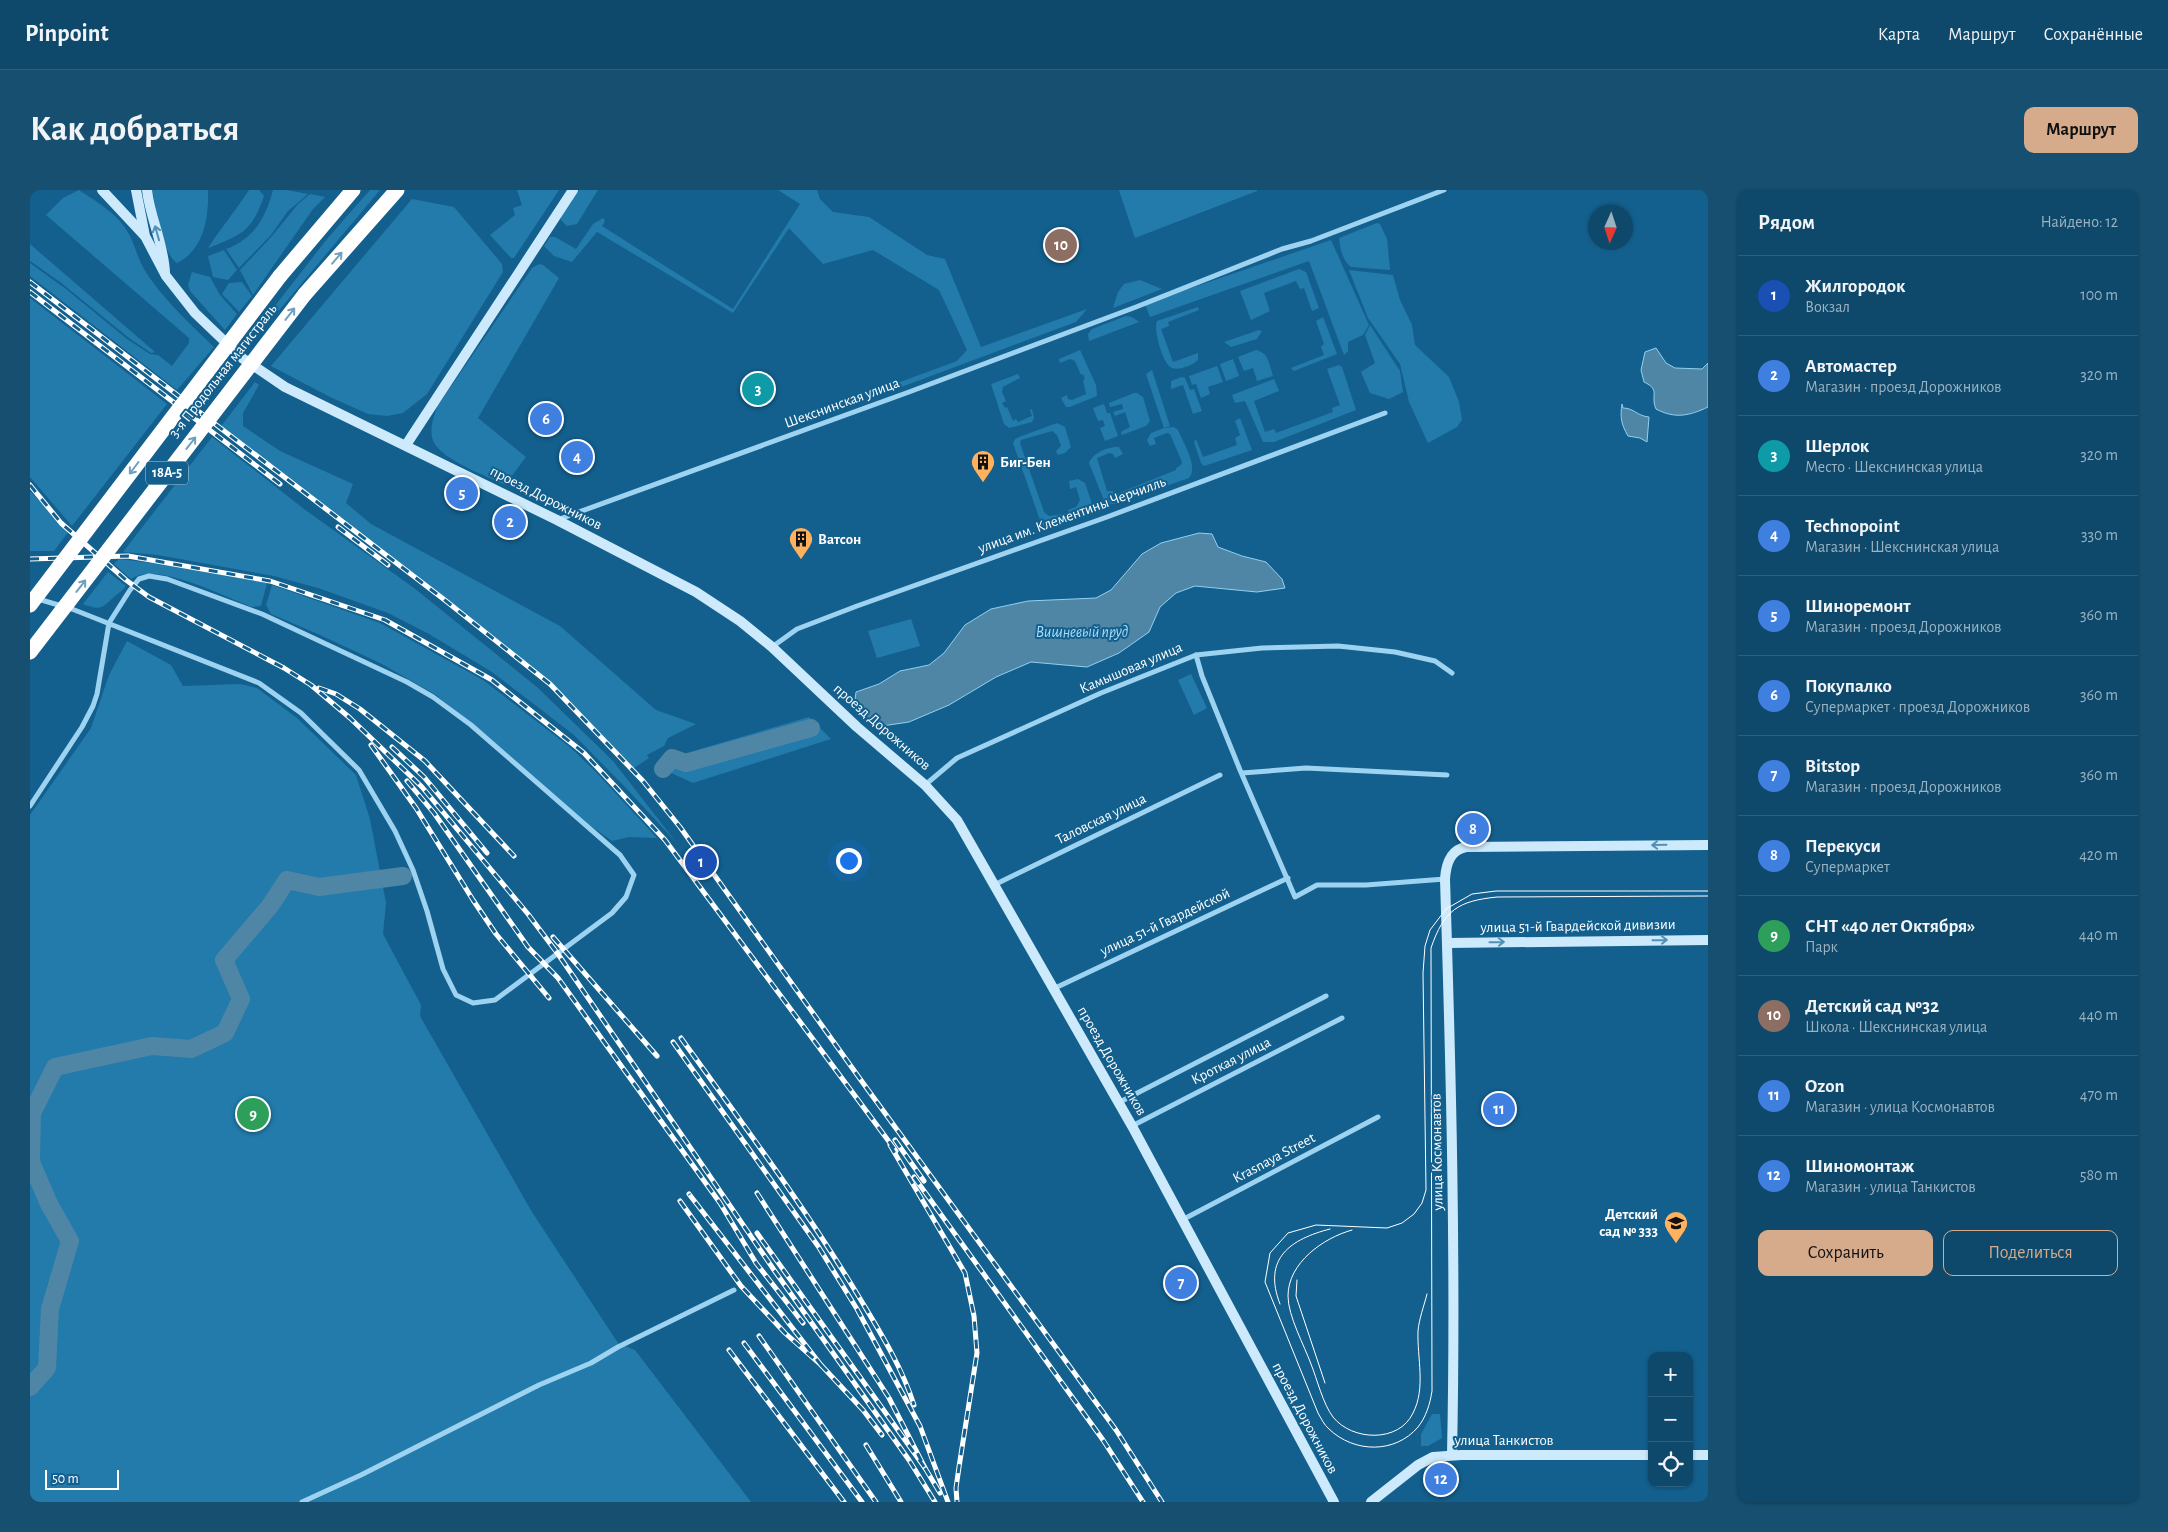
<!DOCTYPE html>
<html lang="ru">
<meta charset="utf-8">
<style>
:root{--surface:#0e486a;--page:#174f70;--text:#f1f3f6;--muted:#9bb2c1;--line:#2e607e;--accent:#d6ab8b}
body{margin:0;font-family:"Alegreya Sans",sans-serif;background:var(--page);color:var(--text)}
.controls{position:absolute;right:15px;bottom:15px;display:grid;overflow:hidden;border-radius:10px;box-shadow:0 1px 4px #0004}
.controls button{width:45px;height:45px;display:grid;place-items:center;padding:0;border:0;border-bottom:1px solid var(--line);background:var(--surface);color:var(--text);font:25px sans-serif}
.compass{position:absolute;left:1558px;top:15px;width:45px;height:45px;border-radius:50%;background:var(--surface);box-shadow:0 1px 4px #0004;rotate:183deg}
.scale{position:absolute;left:15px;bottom:12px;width:74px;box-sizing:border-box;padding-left:5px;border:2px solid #fff;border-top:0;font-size:14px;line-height:18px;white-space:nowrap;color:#fff;-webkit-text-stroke:4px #13608e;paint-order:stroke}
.you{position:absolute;left:818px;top:670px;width:18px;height:18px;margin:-12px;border:4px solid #fff;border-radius:50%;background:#1a73e8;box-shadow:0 0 0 8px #1a73e833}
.badge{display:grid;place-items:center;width:32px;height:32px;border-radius:50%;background:var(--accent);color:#fff;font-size:16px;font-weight:700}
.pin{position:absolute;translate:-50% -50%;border:2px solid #fff;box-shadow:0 1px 5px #0006}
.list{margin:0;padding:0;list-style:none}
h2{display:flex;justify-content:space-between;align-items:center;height:65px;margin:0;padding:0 20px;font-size:21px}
h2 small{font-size:16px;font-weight:400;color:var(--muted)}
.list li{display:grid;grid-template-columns:32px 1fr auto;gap:15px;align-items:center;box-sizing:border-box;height:80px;padding:0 20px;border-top:1px solid var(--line)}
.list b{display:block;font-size:19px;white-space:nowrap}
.list p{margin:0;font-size:16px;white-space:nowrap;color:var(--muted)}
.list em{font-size:16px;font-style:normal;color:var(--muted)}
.actions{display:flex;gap:10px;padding:15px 20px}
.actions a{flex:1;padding:11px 0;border:1px solid var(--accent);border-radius:10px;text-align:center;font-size:18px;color:var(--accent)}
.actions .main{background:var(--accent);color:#111}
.icon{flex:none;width:28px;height:28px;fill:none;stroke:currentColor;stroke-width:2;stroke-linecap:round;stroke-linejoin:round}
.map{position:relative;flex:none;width:1678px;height:1312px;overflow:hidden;border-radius:10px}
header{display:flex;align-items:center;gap:30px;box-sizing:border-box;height:70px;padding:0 25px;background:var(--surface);border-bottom:1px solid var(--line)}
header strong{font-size:24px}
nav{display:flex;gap:28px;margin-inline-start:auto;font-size:18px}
.intro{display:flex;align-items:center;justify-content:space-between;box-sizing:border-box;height:120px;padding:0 30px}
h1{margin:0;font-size:35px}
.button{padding:12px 22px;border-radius:10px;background:var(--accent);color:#111;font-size:18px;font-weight:700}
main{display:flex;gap:30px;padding:0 30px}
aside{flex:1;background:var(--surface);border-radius:10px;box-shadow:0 1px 4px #0004}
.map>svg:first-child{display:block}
.green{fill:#227bab}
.water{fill:#4f86a6;stroke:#8fd1f4}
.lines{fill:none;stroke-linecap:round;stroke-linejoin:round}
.river{stroke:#4f86a6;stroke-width:18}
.street{stroke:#9dd3f1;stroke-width:5}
.secondary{stroke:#cceafc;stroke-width:10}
.highway{stroke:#fff;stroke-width:15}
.tram{stroke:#fff;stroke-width:1}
.rail-casing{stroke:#fff;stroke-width:5}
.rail{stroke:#13608e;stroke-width:3;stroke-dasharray:9;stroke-linecap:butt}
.highway-bridge{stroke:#fff;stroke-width:15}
.oneway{stroke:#5490b4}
.oneway2{stroke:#71a0bb}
.labels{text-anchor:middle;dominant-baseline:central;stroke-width:4;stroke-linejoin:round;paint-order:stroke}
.shield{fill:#13608e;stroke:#b8cfdd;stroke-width:1}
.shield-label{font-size:14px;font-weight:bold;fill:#fff}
.street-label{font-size:15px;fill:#fff;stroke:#13608e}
.poi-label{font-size:15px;font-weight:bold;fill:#fff;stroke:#13608e;text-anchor:start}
.water-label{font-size:16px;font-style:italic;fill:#a9dcf8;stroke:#13608e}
</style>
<header>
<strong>Pinpoint</strong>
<nav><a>Карта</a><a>Маршрут</a><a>Сохранённые</a></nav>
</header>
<div class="intro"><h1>Как добраться</h1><a class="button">Маршрут</a></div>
<main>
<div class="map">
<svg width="1678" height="1312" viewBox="0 0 1678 1312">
<rect width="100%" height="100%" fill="#13608e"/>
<g class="green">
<path d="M49 0C68 13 89 24 100 46 106 59 109 72 117 84 136 112 160 134 184 157L147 200 0 86V73L36 99 97 149 120 164 128 165 142 176 159 153V148L16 25 33 8Z"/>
<path d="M122 0H178C179 27 174 60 147 73 133 65 126 16 122 0Z"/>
<path d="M219 0H229L234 6C222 41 212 45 178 58 191 38 206 20 219 0Z"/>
<path d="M243 0H257L278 4 258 21 241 45 209 78 196 59C224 49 236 27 243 0Z"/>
<polygon points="340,0 350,0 246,124 241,121 297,49"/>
<polygon points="487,0 529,0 484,68 481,68 460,45 485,25 483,18 492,15"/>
<polygon points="549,0 568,0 547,34 537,36 531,30 531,27"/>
<polygon points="748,0 787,0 790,9 803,22 839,27 897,65 915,69 951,157 1057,119 1046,132 850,205 843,202 927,171 937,160 909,100 843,60 793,74 759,38 703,123 567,42 542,72 524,66 514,56 520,47 525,47 546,59 563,34 573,28 575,31 572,36 703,119 770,14"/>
<polygon points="1089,0 1227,0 1227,1 1105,48"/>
<polygon points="280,4 295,7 283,19 223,105 210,80 242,46 268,14"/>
<polygon points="382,9 424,17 472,74 473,82 397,204 373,223 357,226 338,224 300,207 241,176"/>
<path d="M1347 33 1350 34 1357 49 1360 80 1321 77C1312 70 1310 58 1309 48Z"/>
<polygon points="1301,50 1339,135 1333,145 1318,152 1318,161 1314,165 1279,71 1120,127 1115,114"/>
<polygon points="0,54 125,162 121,163 99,148 30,92 3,73 0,71"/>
<polygon points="194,60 207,80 198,90 183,87 178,66"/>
<path d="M509 74 513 75 529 88 448 228 496 267 475 295C457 286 405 268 402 247 400 237 404 226 407 217L502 78Z"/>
<polygon points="1269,79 1276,82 1289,118 1282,121 1274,98 1270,99 1266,91 1234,103 1240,121 1221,130 1210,101"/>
<polygon points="1319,80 1363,85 1370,110 1382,135 1385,155 1419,187 1429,212 1432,230 1427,237 1398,253 1379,212 1370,174 1338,128"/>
<polygon points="162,82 180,87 190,105 207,124 195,140 160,101 158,95"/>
<polygon points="1110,90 1132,99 1083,118 1088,102 1094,94"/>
<polygon points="212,92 222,106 209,122 192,104 199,93"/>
<polygon points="0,108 137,214 42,336 0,287"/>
<path d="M1168 117 1169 120 1138 132 1139 136 1131 139 1143 172 1168 163V170C1163 175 1149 181 1142 178 1133 175 1123 139 1127 131Z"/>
<polygon points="1096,126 1102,127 1109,132 1059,151 1058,144 1062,139"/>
<polygon points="1293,127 1307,164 1264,181 1261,178 1294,165 1291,157 1294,154 1286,131"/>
<polygon points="1340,135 1370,181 1373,202 1359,209 1340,203 1331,182 1345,173 1335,145"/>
<polygon points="1229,140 1232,141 1227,149 1201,157 1194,152"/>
<polygon points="1050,160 1066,195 1067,206 1040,217 1036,217 1031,208 1037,205 1038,209 1042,210 1056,204 1053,190 1055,189 1053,184 1051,185 1045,171 1040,169 1030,173 1029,169"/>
<path d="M1226 160C1239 163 1239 174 1243 186L1227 191 1223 178 1214 181 1208 167Z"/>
<polygon points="1203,169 1209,186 1196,191 1190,174"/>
<polygon points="1309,175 1312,177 1326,220 1244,252 1233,252 1215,211 1205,213 1202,205 1244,189 1249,201 1224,211 1235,242 1244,239 1246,243 1303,222 1302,218 1310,215 1297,179"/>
<polygon points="1187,176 1193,192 1178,197 1180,204 1171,208 1166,194 1162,195 1159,186"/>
<path d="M1122 180 1140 236 1134 238 1144 237 1148 240C1153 252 1169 278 1159 288L1084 314 1075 313 1059 273C1062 263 1079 256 1089 257L1093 264 1085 268 1083 264 1079 263 1067 268 1077 301H1083L1084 305 1146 280V278L1151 275 1152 272 1140 244 1137 243 1124 248 1126 254 1120 256 1117 250 1121 243 1134 238 1116 184Z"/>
<polygon points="988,184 990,188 973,197 972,202 976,211 972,213 975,218 977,217 983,231 986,229 988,232 1002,226 1000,220 1002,219 1004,228 1002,232 979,238 974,234 961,194"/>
<polygon points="1152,187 1155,188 1160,200 1164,199 1172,221 1163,224 1153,195 1141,199 1141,191"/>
<path d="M225 192 229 195 213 223V236L250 261 323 294 316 313 341 334 530 436 626 520 666 534 638 548 634 556 617 565 619 568 604 578C578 552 554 525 527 500 422 404 300 328 189 239Z"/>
<polygon points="1104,203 1107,203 1113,207 1120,231 1116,236 1092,245 1091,242 1100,237 1095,222 1085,226 1083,222 1093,219 1092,214 1080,217 1079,213"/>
<polygon points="1074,214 1077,223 1080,223 1088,246 1075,251 1070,238 1075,236 1073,230 1068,231 1063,218"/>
<polygon points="1210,228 1222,260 1174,276 1171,273 1164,252 1166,249 1173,267 1207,255 1205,248 1210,245 1205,231"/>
<polygon points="1027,233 1035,237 1041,257 1035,263 1028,265 1026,261 1031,256 1027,245 1022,241 991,250 990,253 1014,322 1019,326 1039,323 1038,320 1046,317 1050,310 1046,297 1040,299 1039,291 1048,289 1055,293 1064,320 1062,324 1019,339 1012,336 983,253 985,249 989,247"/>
<polygon points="182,247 274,319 384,398 507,497 583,571 646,652 595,597 544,545 462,482 399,444 358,423 288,398 244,386 128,365 93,362"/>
<polygon points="0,301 39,341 24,361 0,361"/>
<path d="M89 369 138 375 237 393 231 416 222 417C195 407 126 371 101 389L84 374Z"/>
<path d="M78 382 96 396C92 401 89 403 84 407 71 418 72 421 53 414Z"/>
<polygon points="242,395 350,433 453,490 541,558 565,581 627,648 599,647 582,651 561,636 406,505 352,474 288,444 241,424 236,415"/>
<polygon points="881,429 890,456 847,468 838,441"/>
<polygon points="97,451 141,475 153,496 210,494 227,498 267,528 326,585 340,629 356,713 353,744 391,815 390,826 502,1022 588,1153 605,1160 721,1312 0,1312 0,625 61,538 79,485"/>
<polygon points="1161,484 1177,518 1164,525 1148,490"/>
<polygon points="779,527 801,549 663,593 637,581 650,565"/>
<polygon points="1402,1224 1410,1224 1412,1248 1398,1256 1391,1256 1391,1244"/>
</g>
<g class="water">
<path d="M1626 158 1636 173 1645 178 1672 179 1678 173V217C1659 226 1645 229 1626 219 1620 205 1631 200 1614 192L1611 180 1615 162Z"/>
<path d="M1592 214 1593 218C1604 218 1607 226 1619 227L1617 252 1610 248 1598 246C1591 234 1590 227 1592 214Z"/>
<polygon points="1169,343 1182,344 1188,357 1212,366 1236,372 1252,389 1255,398 1227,402 1165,396 1146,403 1130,417 1119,442 1089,463 1057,477 1001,472 966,487 919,515 879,532 852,536 836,531 824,518 826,502 849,494 870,481 899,475 914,463 935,435 961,419 998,411 1066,408 1081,400 1112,364 1131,353"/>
</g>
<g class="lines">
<g class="river">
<polyline points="633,579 642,568 656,573 781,538"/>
<polyline points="0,1197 17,1178 20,1119 40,1051 19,1014 1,972 2,923 25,877 122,856 161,859 195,843 211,809 194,770 240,716 257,690 289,697 373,686"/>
</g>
<g class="street">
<polyline points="527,330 879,202 1106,117 1252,59 1281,51 1414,0"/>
<polyline points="742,457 767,439 827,416 1077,327 1355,223"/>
<polyline points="1166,465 1172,486 1210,580 1265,707 1287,695 1336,695 1415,689"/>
<polyline points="1212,583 1276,578 1417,585"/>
<polyline points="895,595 927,568 1071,503 1166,465 1232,458 1308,456 1365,462 1405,471 1422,483"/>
<polyline points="0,616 52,537 63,516 67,504 79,433 100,400 109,389 119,386 137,389 232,424 377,492 403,507 441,535 590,665 604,685 596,707 582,723 465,810 443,813 426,805 413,779 397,721 383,680 365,641 329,580 271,523 229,493 42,419 8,409"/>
<polyline points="964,695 1190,585"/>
<polyline points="1023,799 1258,688"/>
<polyline points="1088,913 1296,806"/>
<polyline points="1102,936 1312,828"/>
<polyline points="1152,1030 1348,927"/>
<polyline points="272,1312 331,1285 509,1195 561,1173 588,1157 704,1100"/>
</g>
<g class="secondary">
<polyline points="72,0 114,45"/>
<polyline points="106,0 115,46 136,86 165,123 212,168 255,197 527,330 666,402 710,431 742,457 827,537 895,595 927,630 1102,936 1304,1312"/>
<path d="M117 0C120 28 134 54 135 83"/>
<polyline points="376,255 543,0"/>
<polyline points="1419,753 1678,750"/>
<path d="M1422 1265C1426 1073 1421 880 1415 689 1416 674 1420 660 1436 657L1678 655"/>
<polyline points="1659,1265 1678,1265"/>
<polyline points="1341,1312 1388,1275 1403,1267 1431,1265 1622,1265"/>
</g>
<g class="highway">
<polyline points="250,86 323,0"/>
<polyline points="275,104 367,0"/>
</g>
<g class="tram">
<path d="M1678 701H1466L1442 704 1416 719 1400 740 1395 756 1393 783 1396 1000 1392 1013 1384 1024 1372 1033 1357 1038 1286 1035 1258 1043 1240 1063 1235 1092 1288 1223C1291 1228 1294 1235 1299 1239 1324 1263 1365 1264 1388 1237 1396 1227 1400 1214 1402 1201L1401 758C1414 720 1428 711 1467 707L1678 706"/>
<path d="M1322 1040C1293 1048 1258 1073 1258 1106 1258 1126 1274 1155 1281 1174 1287 1189 1293 1214 1303 1227 1322 1251 1369 1253 1383 1223 1396 1198 1387 1168 1388 1141 1389 1129 1394 1116 1397 1104"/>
<polyline points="1267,1090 1266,1106 1295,1193"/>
<path d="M1250 1114C1232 1068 1261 1049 1300 1039"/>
</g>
<g class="rail-casing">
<g id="rail">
<polyline points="0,92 416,411 520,494 613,591 650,637 833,893 1086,1240 1132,1312"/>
<polyline points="0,102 250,294"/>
<polyline points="0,295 31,333 96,390 119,407 254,478 281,495 320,528 392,597 498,724 528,764 744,1080 879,1270 905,1312"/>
<polyline points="308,337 358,375"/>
<polyline points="0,369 98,366 240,391 355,430 462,490 554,563 635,650 866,961"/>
<polyline points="289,498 306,504 330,519 395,571 484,666"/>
<polyline points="341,555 386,618 443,710 466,744 519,808"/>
<polyline points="362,557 394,587 457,663"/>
<polyline points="377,591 404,623 498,757 528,788 690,1013 726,1073 773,1133"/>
<polyline points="523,747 627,866"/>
<path d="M651 848C712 933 775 1017 829 1107 850 1142 871 1175 884 1215"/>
<polyline points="643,852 788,1056 827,1119 890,1236 918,1312"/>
<polyline points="865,950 894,991"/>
<polyline points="860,955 935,1083 944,1126 947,1163 929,1277 926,1298 927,1312"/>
<polyline points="884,987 1073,1250 1113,1312"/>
<polyline points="727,1003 859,1208 895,1278 727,1043"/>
<polyline points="650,1011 711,1096 755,1143 791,1175 659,1004"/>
<polyline points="729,1146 846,1312"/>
<polyline points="714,1153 832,1312"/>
<polyline points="699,1160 814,1312"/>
<polyline points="791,1175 833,1220 852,1245"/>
<polyline points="836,1255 871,1312"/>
<polyline points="895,1278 910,1303"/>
</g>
</g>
<use href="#rail" class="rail"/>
<g class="highway-bridge">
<polyline points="0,415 250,86"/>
<polyline points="0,462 275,104"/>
</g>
</g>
<defs><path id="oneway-shaft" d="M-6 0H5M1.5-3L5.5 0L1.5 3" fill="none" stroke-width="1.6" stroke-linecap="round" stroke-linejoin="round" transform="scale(1.25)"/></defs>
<g class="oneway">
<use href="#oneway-shaft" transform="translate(127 43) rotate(-106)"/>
<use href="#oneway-shaft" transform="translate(1629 655) rotate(179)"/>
<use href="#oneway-shaft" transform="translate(1630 750) rotate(-1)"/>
<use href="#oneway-shaft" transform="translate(1467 752) rotate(-1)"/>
</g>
<g class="oneway2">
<use href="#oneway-shaft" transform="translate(307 68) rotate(-49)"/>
<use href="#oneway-shaft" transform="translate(260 124) rotate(-52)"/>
<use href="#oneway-shaft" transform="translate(161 253) rotate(-52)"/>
<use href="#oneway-shaft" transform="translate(104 278) rotate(127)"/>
<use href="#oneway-shaft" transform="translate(51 396) rotate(-52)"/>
</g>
<defs>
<g id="building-pin" transform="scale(1.25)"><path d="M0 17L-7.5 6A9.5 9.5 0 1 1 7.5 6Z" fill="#ffb15d" stroke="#13608e"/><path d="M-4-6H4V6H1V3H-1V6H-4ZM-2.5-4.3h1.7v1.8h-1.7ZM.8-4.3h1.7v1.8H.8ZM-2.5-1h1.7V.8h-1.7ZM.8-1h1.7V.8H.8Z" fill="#111"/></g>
<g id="school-pin" transform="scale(1.25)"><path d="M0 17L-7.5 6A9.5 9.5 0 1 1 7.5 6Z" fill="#ffb15d" stroke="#13608e"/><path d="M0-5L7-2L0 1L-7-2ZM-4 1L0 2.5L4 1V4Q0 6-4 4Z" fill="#111"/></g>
</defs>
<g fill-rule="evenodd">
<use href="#building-pin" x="953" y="272"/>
<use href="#building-pin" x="771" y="349"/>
<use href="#school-pin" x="1646" y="1033"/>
</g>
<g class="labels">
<rect class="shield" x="116" y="271.5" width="42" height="23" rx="4"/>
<g class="shield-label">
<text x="137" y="283">18А-5</text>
</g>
<g class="street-label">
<text transform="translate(193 181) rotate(-52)">3-я Продольная магистраль</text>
<text transform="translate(812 213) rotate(-20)">Шекснинская улица</text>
<text transform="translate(516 308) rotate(27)">проезд Дорожников</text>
<text transform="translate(1042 325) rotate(-20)">улица им. Клементины Черчилль</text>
<text transform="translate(1101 478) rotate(-23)">Камышовая улица</text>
<text transform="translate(852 537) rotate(41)">проезд Дорожников</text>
<text transform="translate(1071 629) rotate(-26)">Таловская улица</text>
<text transform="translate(1135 732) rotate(-25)">улица 51-й Гвардейской</text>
<text transform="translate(1548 736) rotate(-1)">улица 51-й Гвардейской дивизии</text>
<text transform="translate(1082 871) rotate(60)">проезд Дорожников</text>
<text transform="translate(1201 871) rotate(-27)">Кроткая улица</text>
<text transform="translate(1407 962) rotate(-91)">улица Космонавтов</text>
<text transform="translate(1244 968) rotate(-28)">Krasnaya Street</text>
<text transform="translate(1275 1228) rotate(62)">проезд Дорожников</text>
<text x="1474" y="1250">улица Танкистов</text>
</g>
<g class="poi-label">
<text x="970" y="272">Биг-Бен</text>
<text x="788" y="349">Ватсон</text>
<text x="1628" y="1024" text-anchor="end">Детский<tspan x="1628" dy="17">сад № 333</tspan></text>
</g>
<g class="water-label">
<text x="1052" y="442">Вишневый пруд</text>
</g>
</g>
</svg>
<div class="controls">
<button>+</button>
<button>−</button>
<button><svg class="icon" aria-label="locate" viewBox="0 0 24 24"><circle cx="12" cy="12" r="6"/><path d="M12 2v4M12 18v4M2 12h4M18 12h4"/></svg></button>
</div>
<svg class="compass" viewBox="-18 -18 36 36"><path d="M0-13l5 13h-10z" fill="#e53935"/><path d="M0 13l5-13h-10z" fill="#9bb2c1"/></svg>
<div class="scale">50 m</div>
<div class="you"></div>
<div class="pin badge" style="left:671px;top:672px;background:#1a4fb4">1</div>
<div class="pin badge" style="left:480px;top:332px;background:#3f7fe0">2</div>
<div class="pin badge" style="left:728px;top:199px;background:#0f9aa8">3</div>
<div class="pin badge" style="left:547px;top:267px;background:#3f7fe0">4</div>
<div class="pin badge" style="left:432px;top:303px;background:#3f7fe0">5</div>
<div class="pin badge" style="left:516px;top:229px;background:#3f7fe0">6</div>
<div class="pin badge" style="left:1151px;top:1093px;background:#3f7fe0">7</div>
<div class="pin badge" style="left:1443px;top:639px;background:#3f7fe0">8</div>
<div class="pin badge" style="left:223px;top:924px;background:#2e9e5b">9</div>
<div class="pin badge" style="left:1031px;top:55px;background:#8d6e63">10</div>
<div class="pin badge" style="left:1469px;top:919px;background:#3f7fe0">11</div>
<div class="pin badge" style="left:1411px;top:1289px;background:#3f7fe0">12</div>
</div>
<aside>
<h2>Рядом<small>Найдено: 12</small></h2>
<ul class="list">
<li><span class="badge" style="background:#1a4fb4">1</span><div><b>Жилгородок</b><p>Вокзал</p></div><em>100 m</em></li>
<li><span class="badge" style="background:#3f7fe0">2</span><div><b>Автомастер</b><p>Магазин · проезд Дорожников</p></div><em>320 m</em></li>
<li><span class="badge" style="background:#0f9aa8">3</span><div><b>Шерлок</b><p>Место · Шекснинская улица</p></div><em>320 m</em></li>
<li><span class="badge" style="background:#3f7fe0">4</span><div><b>Technopoint</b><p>Магазин · Шекснинская улица</p></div><em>330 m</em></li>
<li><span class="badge" style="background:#3f7fe0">5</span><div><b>Шиноремонт</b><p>Магазин · проезд Дорожников</p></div><em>360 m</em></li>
<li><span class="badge" style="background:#3f7fe0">6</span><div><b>Покупалко</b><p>Супермаркет · проезд Дорожников</p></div><em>360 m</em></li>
<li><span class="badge" style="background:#3f7fe0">7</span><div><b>Bitstop</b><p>Магазин · проезд Дорожников</p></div><em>360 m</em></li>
<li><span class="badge" style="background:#3f7fe0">8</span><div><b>Перекуси</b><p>Супермаркет</p></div><em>420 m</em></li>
<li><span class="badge" style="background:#2e9e5b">9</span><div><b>СНТ «40 лет Октября»</b><p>Парк</p></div><em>440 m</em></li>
<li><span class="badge" style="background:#8d6e63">10</span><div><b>Детский сад №32</b><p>Школа · Шекснинская улица</p></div><em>440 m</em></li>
<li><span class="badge" style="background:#3f7fe0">11</span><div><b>Ozon</b><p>Магазин · улица Космонавтов</p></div><em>470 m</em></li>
<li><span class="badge" style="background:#3f7fe0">12</span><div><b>Шиномонтаж</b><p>Магазин · улица Танкистов</p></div><em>580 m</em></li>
</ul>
<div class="actions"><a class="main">Сохранить</a><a>Поделиться</a></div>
</aside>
</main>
